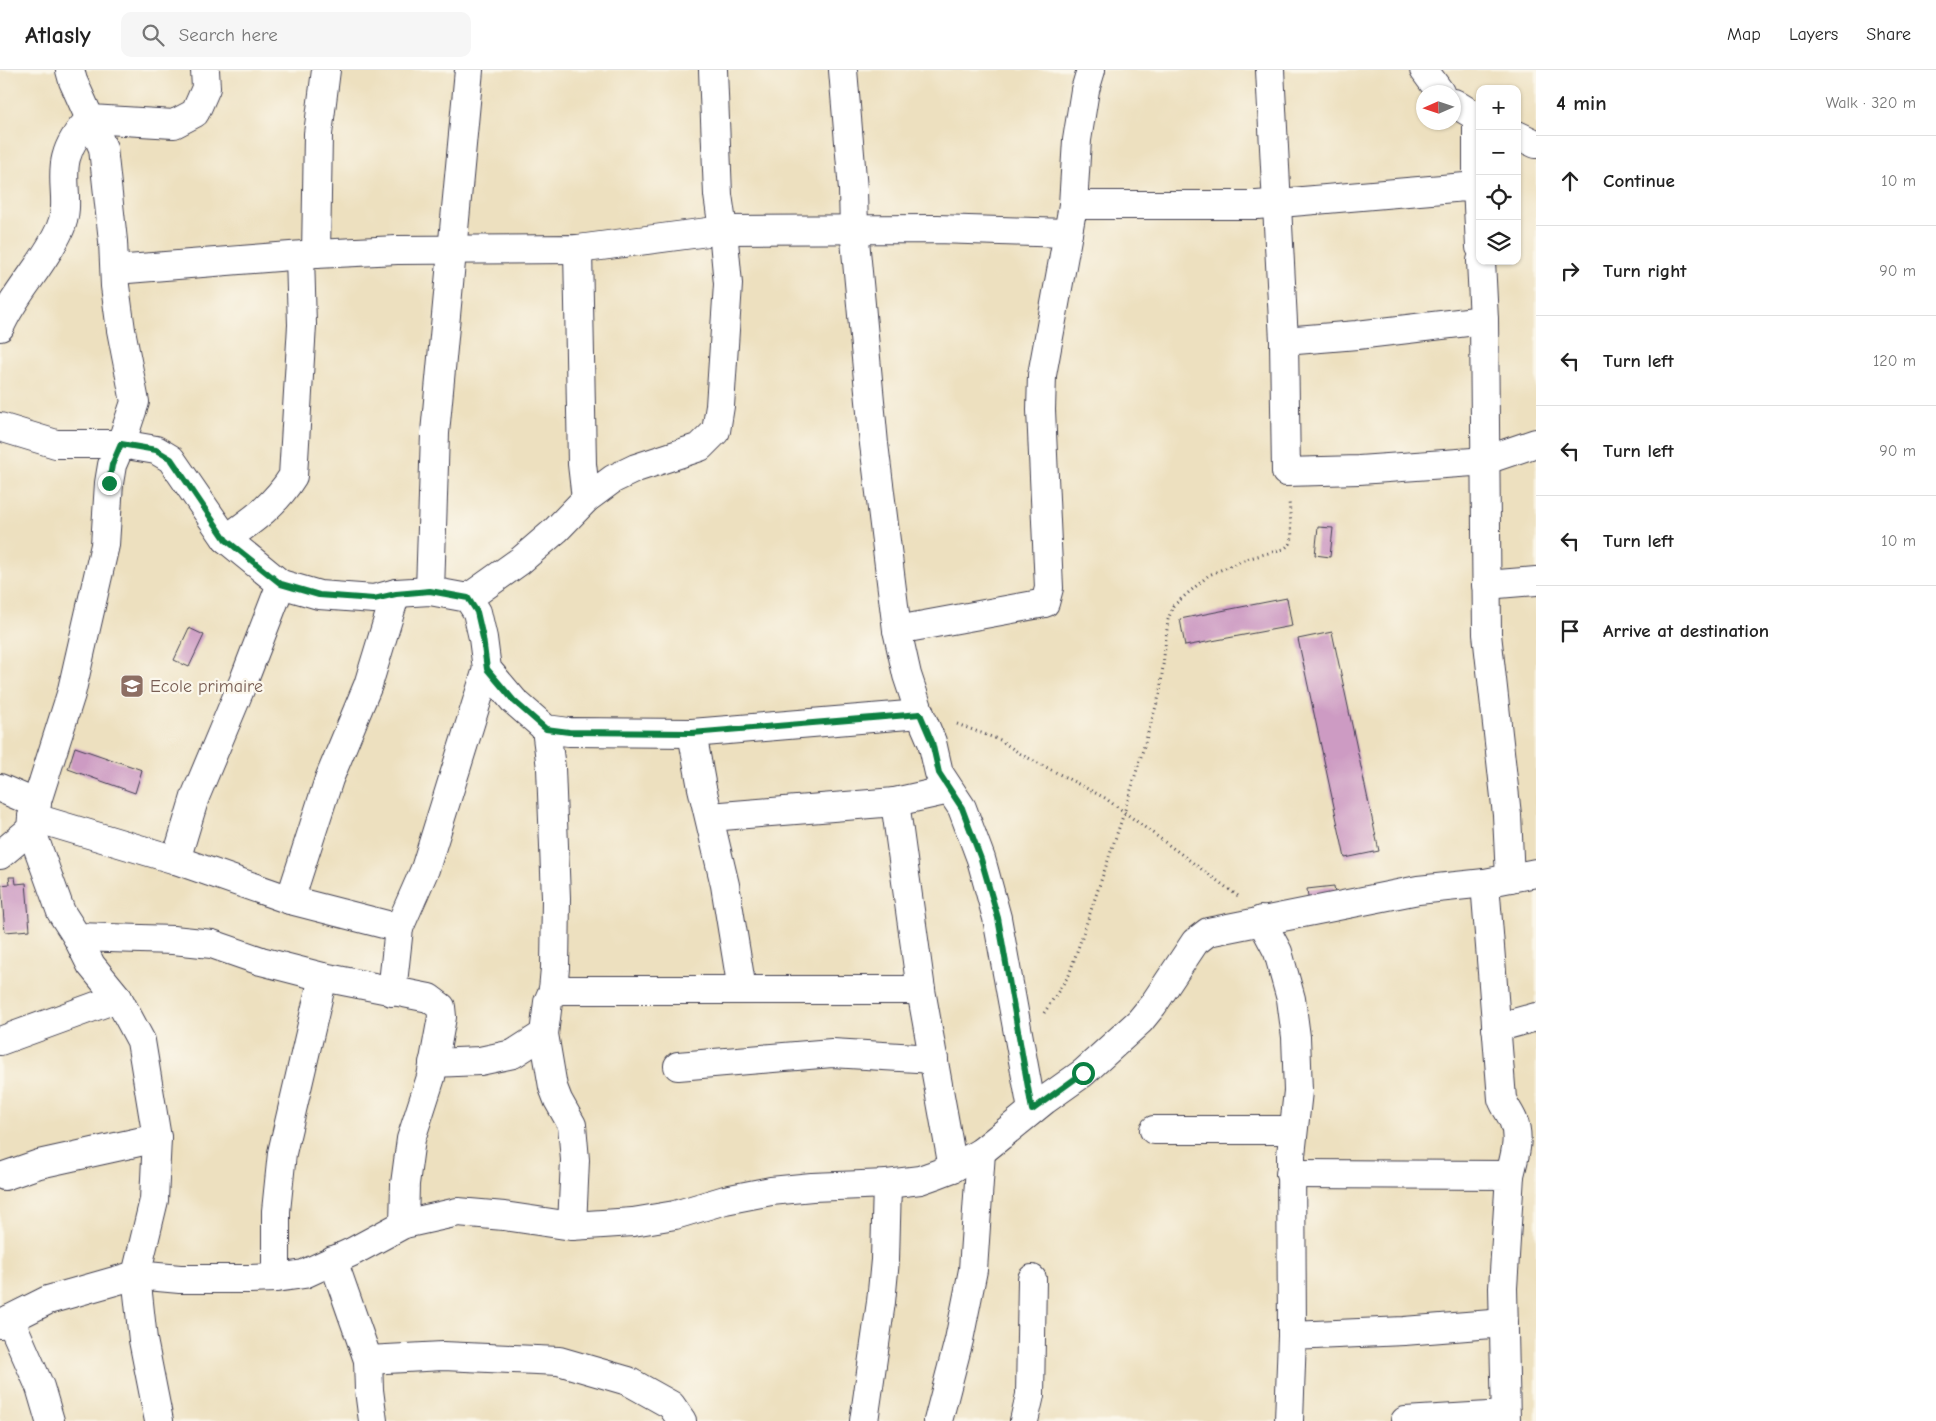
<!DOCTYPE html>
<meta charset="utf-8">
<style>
:root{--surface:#fff;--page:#f6f6f6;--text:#222;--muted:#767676;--line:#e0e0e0}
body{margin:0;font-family:"Comic Neue",sans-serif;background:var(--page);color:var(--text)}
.controls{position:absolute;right:15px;top:15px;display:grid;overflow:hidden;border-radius:10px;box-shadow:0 1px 4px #0004}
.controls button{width:45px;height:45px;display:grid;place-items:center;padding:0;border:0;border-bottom:1px solid var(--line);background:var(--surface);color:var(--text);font:25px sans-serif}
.compass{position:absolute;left:1416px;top:15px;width:45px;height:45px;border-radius:50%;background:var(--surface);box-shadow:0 1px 4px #0004;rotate:267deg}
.stop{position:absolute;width:15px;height:15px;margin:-11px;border:4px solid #0b8043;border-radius:50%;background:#fff}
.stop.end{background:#0b8043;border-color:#fff;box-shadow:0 1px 5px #0008}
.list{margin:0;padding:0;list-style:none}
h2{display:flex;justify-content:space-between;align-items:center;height:65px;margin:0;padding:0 20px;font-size:21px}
h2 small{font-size:16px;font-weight:400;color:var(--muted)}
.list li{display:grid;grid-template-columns:32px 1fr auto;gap:15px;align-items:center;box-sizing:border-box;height:90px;padding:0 20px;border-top:1px solid var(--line)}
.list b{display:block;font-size:19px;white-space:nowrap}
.list em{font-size:16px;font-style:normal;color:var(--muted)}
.icon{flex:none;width:28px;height:28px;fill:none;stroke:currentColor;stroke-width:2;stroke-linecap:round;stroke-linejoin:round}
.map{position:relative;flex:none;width:1536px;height:1351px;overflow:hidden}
header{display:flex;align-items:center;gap:30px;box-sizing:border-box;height:70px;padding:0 25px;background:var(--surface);border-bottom:1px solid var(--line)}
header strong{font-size:24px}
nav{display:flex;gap:28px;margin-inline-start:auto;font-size:18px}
.search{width:350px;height:45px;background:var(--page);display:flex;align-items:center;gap:12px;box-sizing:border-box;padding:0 18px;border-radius:10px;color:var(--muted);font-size:19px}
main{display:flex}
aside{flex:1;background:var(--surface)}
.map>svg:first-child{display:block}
.building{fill:#cd9bc3}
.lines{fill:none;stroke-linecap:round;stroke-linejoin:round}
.minor-casing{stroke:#403e4f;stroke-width:30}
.path{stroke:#403e4f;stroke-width:3;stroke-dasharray:1 4;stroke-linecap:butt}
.minor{stroke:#fff;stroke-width:28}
.route{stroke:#0b8043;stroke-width:6}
.labels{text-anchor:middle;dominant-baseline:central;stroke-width:4.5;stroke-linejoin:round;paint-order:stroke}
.education-label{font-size:18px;fill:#785e54;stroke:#fbf7ec;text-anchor:start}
</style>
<header>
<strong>Atlasly</strong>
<div class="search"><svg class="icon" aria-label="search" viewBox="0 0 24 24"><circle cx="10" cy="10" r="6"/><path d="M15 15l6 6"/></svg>Search here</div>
<nav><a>Map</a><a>Layers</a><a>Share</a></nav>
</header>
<main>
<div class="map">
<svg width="1536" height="1351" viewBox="0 0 1536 1351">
<rect width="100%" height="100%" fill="#fbf7ec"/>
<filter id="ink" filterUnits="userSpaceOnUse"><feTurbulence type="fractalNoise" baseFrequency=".02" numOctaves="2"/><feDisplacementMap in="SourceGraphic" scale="10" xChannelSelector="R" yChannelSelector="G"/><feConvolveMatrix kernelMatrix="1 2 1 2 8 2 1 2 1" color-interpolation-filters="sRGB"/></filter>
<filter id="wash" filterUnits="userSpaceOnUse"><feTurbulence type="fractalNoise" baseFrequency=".0096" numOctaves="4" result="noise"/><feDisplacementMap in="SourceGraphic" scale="20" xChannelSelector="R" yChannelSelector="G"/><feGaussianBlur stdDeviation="1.12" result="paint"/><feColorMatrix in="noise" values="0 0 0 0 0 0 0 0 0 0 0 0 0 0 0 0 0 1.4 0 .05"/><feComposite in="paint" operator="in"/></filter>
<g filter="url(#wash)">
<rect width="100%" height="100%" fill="#ede0bf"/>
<g id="blocks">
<g class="building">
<polygon points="1318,457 1333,458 1330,487 1315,485"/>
<polygon points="1287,528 1292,556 1185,576 1180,549"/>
<polygon points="189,558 204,565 189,597 174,590"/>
<polygon points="1332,562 1379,781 1345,788 1298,569"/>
<polygon points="75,677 142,700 135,723 68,699"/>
<polygon points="9,807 15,807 16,814 26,813 30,860 5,862 1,815 10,814"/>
<polygon points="1334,816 1336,832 1309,835 1307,819"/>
</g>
</g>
</g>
<g filter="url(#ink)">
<use href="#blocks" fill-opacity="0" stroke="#403e4f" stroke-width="1"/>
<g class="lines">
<g class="minor-casing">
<g id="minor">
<polyline points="70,0 73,11 103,78 113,171 115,216 121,260 135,332 121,374 112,395 109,413 105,475 71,624 32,747 31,759 61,842 77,867 91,895 118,928 141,971 157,1068 154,1130 136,1205 143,1270 159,1351"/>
<polyline points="843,0 853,120 854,159 874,374 897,560 907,605 920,644 932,672 939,703 962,738 981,789 997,848 1032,1040"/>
<polyline points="1270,0 1284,271 1286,402 1359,400 1473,392 1486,390 1536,373"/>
<polyline points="1424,0 1440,22"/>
<polyline points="1454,33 1480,49"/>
<polyline points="1477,47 1477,116"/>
<polyline points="1517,65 1536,74"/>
<polyline points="1073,135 1257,135 1477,116 1480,177"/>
<polyline points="578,179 582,394 586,429 613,409 636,398 700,377 716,361 720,336 728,214 723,160 718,125 713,0"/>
<polyline points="316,184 318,64 326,0"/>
<polyline points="1481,191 1484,250 1487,564 1507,745 1510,808"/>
<polyline points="115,200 316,184 397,180 578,179 723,160 937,159 1068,163"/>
<path d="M0 257C15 222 44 195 60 159 71 135 60 111 66 88 70 72 79 60 90 49L174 54 195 43 206 18 205 0"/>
<polyline points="1284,271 1357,265 1484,250"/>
<polyline points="0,357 56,374 121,374 156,380 171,389 226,469 281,514 319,525 374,529 396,523 430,521 468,528 477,542 483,568 487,599 514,631 546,659 569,662 692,663 920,644"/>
<path d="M226 469C253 450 275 435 293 406L302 255 300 186"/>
<polyline points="1486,515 1536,511"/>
<polyline points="430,521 435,363 469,0"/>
<polyline points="468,528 520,491 556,460 586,429"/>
<polyline points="897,560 1045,533 1049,518 1041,340 1042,305 1068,163 1073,135 1077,70 1085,20 1091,0"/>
<polyline points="546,659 551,698 556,828 555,898 553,920 548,932 544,964 553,1017 558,1030 572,1055 575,1090 572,1156"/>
<polyline points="692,663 702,718 725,815 742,920"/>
<polyline points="0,718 37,734"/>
<polyline points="949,720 895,732 921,920 953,1098"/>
<polyline points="32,747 176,790 290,830 399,858 392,922"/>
<polyline points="710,747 895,732"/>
<polyline points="0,785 31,759"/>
<polyline points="176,790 195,727 244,610 281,514"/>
<path d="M1485 813 1502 1029C1505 1037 1510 1043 1513 1050 1521 1068 1514 1088 1510 1105"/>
<polyline points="290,830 329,709 368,615 396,523"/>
<polyline points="1261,850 1278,882 1291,929 1296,967 1298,1021 1291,1085 1292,1266 1289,1351"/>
<polyline points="399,858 425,799 487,599"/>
<polyline points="77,867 173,870 212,874 261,891 323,907 429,928 441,937 442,947 431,1007 411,1069 405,1114 404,1154"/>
<polyline points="553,920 921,920"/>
<polyline points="1496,958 1536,947"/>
<polyline points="0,971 118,928"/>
<polyline points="433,993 480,991 513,984 544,964"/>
<polyline points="678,996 832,983 934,989"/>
<polyline points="1154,1060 1292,1060"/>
<polyline points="1290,1104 1510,1105 1503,1218 1506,1351"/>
<polyline points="4,1106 39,1094 157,1068"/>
<polyline points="333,1190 368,1290 369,1320 373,1351"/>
<polyline points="276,1208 276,1141 282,1083 323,907"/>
<polyline points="10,1249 40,1317 50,1351"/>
<polyline points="0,1254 48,1230 136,1205 180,1209 249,1209 276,1208 304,1204 352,1182 404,1154 458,1142 504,1146 572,1156 633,1152 675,1145 725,1130 771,1121 812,1117 887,1114 920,1110 937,1104 953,1098 981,1082 1045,1030 1083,1003 1140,951 1153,935 1195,872 1208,862 1418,820 1485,813 1536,803"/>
<polyline points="1292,1266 1404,1261 1504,1253"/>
<polyline points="368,1290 443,1286 559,1291 628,1311 671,1335 682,1351"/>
<polyline points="864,1351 881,1232 885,1190 887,1114"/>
<polyline points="938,1351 959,1270 973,1200 981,1082"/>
<polyline points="1024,1351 1030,1325 1032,1209"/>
<polyline points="1405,1351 1505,1345"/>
</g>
</g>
<g class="path">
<polyline points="957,654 1000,670 1019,683 1105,728 1238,826"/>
<polyline points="1044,943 1069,905 1124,743 1160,623 1168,550 1173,536 1209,505 1246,489 1284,479 1290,474 1292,468 1289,431"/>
</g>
<use href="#minor" class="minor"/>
</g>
</g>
<g class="lines" filter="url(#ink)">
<polyline class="route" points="109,413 112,395 121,374 156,380 171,389 226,470 281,514 319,525 374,529 396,524 430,521 468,528 477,542 483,568 487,599 514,631 546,659 569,662 692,663 920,644 932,672 939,703 962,738 981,789 998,848 1032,1040 1083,1003"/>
</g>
<defs>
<g id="school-square" transform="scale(1.25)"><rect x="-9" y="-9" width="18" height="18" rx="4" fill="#8d6e63" stroke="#fbf7ec"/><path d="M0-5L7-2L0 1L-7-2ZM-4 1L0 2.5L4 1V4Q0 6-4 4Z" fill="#fff"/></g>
</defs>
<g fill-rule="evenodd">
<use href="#school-square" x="132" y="616"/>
</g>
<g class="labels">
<g class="education-label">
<text x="150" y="616">Ecole primaire</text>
</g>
</g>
</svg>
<div class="controls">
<button>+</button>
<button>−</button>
<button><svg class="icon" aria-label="locate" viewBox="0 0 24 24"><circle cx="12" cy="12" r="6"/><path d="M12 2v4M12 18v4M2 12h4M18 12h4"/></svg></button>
<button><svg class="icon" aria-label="layers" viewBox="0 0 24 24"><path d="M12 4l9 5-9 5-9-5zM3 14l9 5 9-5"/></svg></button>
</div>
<svg class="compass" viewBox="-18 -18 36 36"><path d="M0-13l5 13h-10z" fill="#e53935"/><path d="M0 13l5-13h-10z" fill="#767676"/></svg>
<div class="stop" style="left:1083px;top:1003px"></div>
<div class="stop end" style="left:109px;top:413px"></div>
</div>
<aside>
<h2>4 min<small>Walk · 320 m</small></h2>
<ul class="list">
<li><svg class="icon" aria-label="ahead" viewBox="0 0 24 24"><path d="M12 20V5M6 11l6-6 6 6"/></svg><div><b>Continue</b></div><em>10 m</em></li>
<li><svg class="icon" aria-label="right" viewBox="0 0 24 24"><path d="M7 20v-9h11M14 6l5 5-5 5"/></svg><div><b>Turn right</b></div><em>90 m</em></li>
<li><svg class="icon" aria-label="left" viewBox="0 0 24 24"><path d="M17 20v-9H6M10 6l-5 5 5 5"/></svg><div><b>Turn left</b></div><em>120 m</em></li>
<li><svg class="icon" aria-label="left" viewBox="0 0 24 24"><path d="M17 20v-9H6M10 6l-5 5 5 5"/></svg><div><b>Turn left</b></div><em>90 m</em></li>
<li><svg class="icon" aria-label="left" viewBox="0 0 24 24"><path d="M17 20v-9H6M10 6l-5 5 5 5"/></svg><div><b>Turn left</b></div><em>10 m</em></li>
<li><svg class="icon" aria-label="arrive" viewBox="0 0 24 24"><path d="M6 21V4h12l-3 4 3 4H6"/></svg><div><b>Arrive at destination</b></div></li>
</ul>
</aside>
</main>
